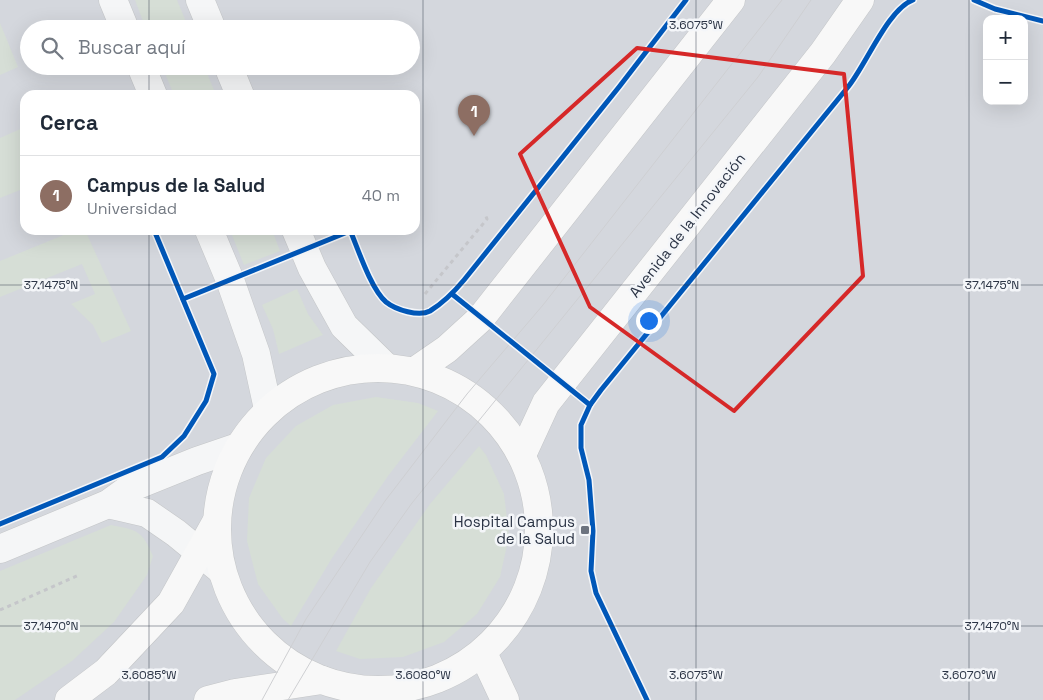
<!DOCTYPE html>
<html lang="es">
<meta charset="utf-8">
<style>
:root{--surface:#fff;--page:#f6f6f7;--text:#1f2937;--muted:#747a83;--line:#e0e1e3;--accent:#6c737f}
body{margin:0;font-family:"Space Grotesk",sans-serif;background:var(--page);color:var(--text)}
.controls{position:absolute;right:15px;top:15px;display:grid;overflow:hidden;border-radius:10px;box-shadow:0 5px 20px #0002}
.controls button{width:45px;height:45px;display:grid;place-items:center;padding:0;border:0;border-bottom:1px solid var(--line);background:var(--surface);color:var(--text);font:25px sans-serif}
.you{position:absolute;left:648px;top:320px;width:18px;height:18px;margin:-12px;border:4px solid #fff;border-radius:50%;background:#1a73e8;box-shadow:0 0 0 8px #1a73e833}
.badge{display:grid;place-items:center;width:32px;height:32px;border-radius:50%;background:var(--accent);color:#fff;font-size:16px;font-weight:700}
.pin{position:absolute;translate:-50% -41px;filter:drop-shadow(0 1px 2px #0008)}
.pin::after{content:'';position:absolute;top:26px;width:18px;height:15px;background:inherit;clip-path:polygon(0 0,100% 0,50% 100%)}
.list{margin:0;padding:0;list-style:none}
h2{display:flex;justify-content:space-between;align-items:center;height:65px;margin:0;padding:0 20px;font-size:21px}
h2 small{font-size:16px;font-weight:400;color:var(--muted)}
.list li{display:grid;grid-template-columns:32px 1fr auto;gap:15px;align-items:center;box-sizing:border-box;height:80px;padding:0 20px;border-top:1px solid var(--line)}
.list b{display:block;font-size:19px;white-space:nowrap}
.list p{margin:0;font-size:16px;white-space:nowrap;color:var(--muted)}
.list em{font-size:16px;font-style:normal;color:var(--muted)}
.icon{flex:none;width:28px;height:28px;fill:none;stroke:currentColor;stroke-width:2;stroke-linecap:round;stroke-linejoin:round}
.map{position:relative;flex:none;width:1043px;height:700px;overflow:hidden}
.search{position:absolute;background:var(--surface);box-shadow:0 5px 20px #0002;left:20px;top:20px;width:400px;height:55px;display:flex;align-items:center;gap:12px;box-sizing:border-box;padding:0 18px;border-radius:28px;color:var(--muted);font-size:19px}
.panel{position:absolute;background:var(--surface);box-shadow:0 5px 20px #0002;left:20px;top:90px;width:400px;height:145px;border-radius:15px}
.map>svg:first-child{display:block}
.built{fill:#d4d7dd;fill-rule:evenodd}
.green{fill:#d6ded6}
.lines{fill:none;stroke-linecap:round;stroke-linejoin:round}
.minor-casing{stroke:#c4c6c8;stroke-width:29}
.secondary-casing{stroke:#c4c6c8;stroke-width:29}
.path{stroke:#c5c6ca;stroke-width:3;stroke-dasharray:4 4;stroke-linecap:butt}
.minor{stroke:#f5f6f7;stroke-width:28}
.secondary{stroke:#f8f8f8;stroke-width:28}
.tram{stroke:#cecfd2;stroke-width:1}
.cycleway-casing{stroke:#f4f6f9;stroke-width:8}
.cycleway{stroke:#0057b8;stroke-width:5}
.marked{fill:none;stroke:#d62828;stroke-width:4;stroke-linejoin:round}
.ticks{fill:none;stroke:#2b3445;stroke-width:1;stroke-opacity:0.45}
.poi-dot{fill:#6c737f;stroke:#f4f6f9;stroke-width:2}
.labels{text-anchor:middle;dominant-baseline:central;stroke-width:5;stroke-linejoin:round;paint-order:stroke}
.street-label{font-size:15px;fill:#2b3445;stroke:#f4f6f9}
.poi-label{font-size:15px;fill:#2b3445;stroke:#f4f6f9;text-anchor:end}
.ticks-label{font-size:12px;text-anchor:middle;fill:#2b3445;stroke:#f4f6f9;stroke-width:5;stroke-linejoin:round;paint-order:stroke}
</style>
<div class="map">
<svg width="1043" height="700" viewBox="0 0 1043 700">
<rect width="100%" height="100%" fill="#e6e8ea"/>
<path class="built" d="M0 0H1043V700H0ZM987 19H1024V101H987ZM29 29H411V66H29ZM25 95H415V230H25Z"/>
<g class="green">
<polygon points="135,0 177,0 189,29 146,29"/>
<polygon points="0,23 18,67 0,75"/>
<polygon points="162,66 204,66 216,95 174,95"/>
<polygon points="25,127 25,188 0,198 0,138"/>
<polygon points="76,230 85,230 131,331 102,343 93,325 71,304 95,294 82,264 0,297 0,261"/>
<polygon points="230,230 272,230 280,251 244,265"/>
<polygon points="297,289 308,314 323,335 279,354 273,329 262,305"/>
<polygon points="376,397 418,403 438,411 388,476 332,558 291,626 283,619 258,584 247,541 249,498 266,458 296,426 333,405"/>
<polygon points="479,446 486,455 504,494 509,536 500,577 477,614 444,642 403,657 360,659 336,651 371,588 430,504"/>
<path d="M111 525C137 530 142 530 153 556L147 575 114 622 72 661 15 700H0V571Z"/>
</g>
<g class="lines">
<g class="minor-casing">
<g id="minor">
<polyline points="113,0 125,29"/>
<polyline points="200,0 212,29"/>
<polyline points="141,66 153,95"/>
<polyline points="228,66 240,95"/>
<polyline points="209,230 230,280 256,354 268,409"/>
<polyline points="296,230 312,268 344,326 386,367"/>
<polyline points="108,504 147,513 176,533 221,570"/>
<polyline points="0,549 108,504 130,488 197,461 238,447"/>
</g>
</g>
<g class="secondary-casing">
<g id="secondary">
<circle cx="378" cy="529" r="161"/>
<polyline points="415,371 447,349 481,318 731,0"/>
<polyline points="522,455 546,403 823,53 860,0"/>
<polyline points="483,653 505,700"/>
<polyline points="69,700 106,672 171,603 215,524"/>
<polyline points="208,700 235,693 322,680"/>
</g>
</g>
<g class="path">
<polyline points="425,294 487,219 485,214"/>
<polyline points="0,610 79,575"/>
</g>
<use href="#minor" class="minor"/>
<use href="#secondary" class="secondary"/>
<g class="tram">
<polyline points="262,700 306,619 385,501 467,394 543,305 782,0"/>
<polyline points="288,700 370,562 412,503 758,77 811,0"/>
</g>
<g class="cycleway-casing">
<g id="cycleway">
<polyline points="974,0 995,9 1043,21"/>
<path d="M350 230C358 249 371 289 386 302 396 310 419 317 430 311 443 303 454 292 464 280L619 87 686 0"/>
<polyline points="452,294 590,405"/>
<polyline points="183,299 350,231"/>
<polyline points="0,524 162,457 184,436 206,401 214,374 154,230"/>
<path d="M647 700 596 593 591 571 593 531 589 480 581 448V425L590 405 601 390C683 289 766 188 848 87 866 65 888 9 913 0"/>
</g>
</g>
<use href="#cycleway" class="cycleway"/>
</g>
<path class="marked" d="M637 48 844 74 863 276 734 411 590 307 520 154Z"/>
<path class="ticks" d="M149 0V29M423 0V700M696 0V700M969 0V700M149 66V95M149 230V700M0 285H1043M0 626H1043"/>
<rect class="poi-dot" x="580" y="525" width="10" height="10" rx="2.5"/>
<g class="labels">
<g class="street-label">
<text transform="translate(687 225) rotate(-52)">Avenida de la Innovación</text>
</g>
<g class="poi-label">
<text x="575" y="521">Hospital Campus<tspan x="575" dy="17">de la Salud</tspan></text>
</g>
</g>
<g class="ticks-label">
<text x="696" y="29">3.6075°W</text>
<text x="51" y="289">37.1475°N</text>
<text x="992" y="289">37.1475°N</text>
<text x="51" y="630">37.1470°N</text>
<text x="992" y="630">37.1470°N</text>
<text x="149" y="679">3.6085°W</text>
<text x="423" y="679">3.6080°W</text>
<text x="696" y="679">3.6075°W</text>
<text x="969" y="679">3.6070°W</text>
</g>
</svg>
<div class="controls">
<button>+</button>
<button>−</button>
</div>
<div class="you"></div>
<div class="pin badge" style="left:474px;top:136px;background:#8d6e63">1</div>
<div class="search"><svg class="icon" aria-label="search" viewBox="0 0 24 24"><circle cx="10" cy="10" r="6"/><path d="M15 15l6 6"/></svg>Buscar aquí</div>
<section class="panel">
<h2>Cerca<small></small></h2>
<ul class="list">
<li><span class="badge" style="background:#8d6e63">1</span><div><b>Campus de la Salud</b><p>Universidad</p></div><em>40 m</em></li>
</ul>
</section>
</div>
